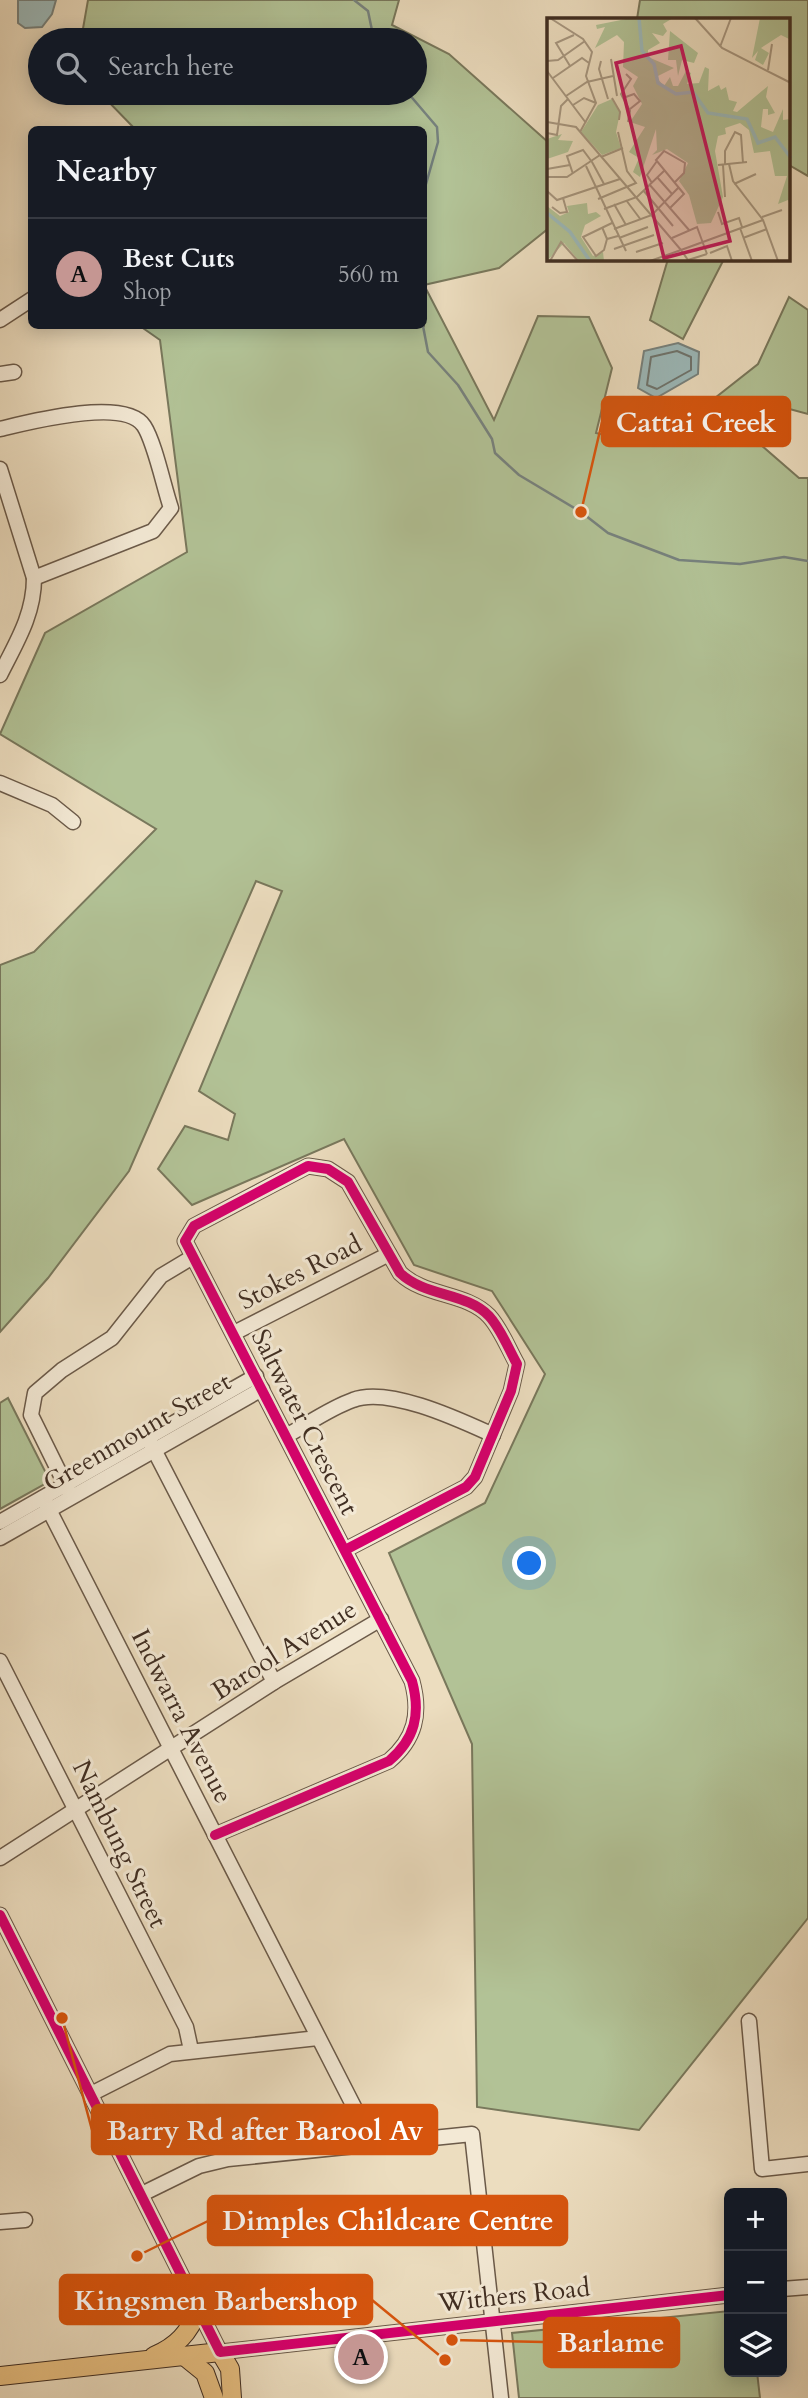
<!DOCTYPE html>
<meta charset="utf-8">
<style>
:root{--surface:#171b24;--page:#20242c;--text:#f1f3f6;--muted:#9ea1a6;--line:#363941;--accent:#c59692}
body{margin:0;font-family:Cardo,serif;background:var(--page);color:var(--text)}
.controls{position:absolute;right:21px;bottom:21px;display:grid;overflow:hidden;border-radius:10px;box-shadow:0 4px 18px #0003}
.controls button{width:63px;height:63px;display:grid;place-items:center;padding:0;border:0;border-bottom:2px solid var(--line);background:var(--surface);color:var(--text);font:35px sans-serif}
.you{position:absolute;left:530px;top:1564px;width:24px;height:24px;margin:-18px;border:5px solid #fff;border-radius:50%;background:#1a73e8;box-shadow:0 0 0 10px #1a73e833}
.badge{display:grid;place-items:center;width:46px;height:46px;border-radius:50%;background:var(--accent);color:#111;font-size:23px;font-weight:700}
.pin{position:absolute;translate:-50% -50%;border:4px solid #fff;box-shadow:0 2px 7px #0006}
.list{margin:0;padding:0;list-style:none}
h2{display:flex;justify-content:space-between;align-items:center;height:91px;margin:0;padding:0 28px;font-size:30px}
h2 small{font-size:23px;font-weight:400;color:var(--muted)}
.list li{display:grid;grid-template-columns:46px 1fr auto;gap:21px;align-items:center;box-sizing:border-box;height:112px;padding:0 28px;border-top:2px solid var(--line)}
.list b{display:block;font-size:26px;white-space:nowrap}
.list p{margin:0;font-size:23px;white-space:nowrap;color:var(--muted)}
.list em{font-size:23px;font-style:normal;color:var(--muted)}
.icon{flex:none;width:38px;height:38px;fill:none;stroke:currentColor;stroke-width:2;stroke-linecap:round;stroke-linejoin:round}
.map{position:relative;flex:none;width:808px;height:2398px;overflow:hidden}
.search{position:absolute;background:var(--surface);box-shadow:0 4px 18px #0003;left:28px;top:28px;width:399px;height:77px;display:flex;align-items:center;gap:18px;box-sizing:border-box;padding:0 24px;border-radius:38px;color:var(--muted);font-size:26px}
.panel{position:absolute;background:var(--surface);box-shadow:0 4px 18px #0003;left:28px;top:126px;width:399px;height:203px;border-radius:10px}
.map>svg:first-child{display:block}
.green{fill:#b2c296;stroke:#79785c;stroke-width:2}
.water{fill:#9cbabb;stroke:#77827e;stroke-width:2}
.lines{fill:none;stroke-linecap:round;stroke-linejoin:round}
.shore{stroke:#6e746e;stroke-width:2}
.stream{stroke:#77827e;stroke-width:2.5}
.minor-casing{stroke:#6b5a49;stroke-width:17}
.major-casing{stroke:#402e22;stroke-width:20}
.minor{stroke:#f3e9d5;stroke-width:14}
.major{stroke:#e6be80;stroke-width:18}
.cycleway-casing{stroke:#f3e9d5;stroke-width:15}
.cycleway{stroke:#d6006c;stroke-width:10}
.labels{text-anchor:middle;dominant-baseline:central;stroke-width:6;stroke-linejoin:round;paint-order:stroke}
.street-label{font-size:26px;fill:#402e22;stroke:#f3e9d5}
.inset-river{fill:none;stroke:#9cbabb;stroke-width:3.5}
.inset-road{fill:none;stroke:#a79780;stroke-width:2}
.view{fill:#c2185b;fill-opacity:0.15;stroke:#c2185b;stroke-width:3.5}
.inset-edge{fill:none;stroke:#402e22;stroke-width:3.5}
.leader{fill:none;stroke:#d7550e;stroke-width:2.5}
.callout-dot{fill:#d7550e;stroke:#f3e9d5;stroke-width:2.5}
.callout{fill:#d7550e;stroke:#d7550e;stroke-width:2.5}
.callout-label{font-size:28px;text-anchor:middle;font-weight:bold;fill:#fff}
</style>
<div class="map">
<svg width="808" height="2398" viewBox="0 0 808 2398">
<rect width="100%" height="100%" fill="#ecddbf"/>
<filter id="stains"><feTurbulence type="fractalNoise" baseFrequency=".00286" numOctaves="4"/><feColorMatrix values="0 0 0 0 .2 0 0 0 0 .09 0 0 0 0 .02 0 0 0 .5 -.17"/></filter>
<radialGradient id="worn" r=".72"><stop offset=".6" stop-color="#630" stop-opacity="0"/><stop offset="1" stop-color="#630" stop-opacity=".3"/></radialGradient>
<g class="green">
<polygon points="88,0 399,0 392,25 449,54 549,143 549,228 499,268 424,285 494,420 538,316 589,317 612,368 596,433 654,446 758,364 789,297 808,310 808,414 782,407 761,445 799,478 808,478 808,1918 639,2130 477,2107 472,1744 389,1553 485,1503 545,1374 492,1291 414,1265 344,1139 192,1205 158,1169 185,1126 228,1140 235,1114 199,1091 282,891 256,881 129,1171 48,1278 0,1332 0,965 34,952 156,829 0,734 45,633 187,552 160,340 140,326 424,326 424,130 135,129 100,93 415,93 415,40 81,40"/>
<polygon points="640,0 808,0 808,176 789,165 789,19 637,19"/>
<polygon points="668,259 724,259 683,339 650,320"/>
<polygon points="8,1398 50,1481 0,1509 0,1403"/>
<polygon points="729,2311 729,2372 757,2372 760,2398 519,2398 512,2333"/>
</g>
<g class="water">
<polygon points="18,0 56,0 52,14 42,27 25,28 18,23"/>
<polygon points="678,343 699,352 698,374 656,398 638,388 644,351"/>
</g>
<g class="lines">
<polygon class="shore" points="677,351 691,357 691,370 657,389 647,385 651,357"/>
<g class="stream">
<polyline points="354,0 368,11 374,40"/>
<polyline points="408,93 437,127 438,142 424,191"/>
<polyline points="423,326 428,352 458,385 492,439 495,453 519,475 581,512 608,533 679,560 740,564 784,557 808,561"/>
</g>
<g class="minor-casing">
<g id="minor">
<polyline points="0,320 32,299"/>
<polyline points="0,374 14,372"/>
<path d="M0 429C29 422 125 397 144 426 155 443 164 488 171 508L153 531 34 578"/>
<path d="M0 469 34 578C34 615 16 643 0 675"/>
<polyline points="0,783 52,805 73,822"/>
<polyline points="234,1333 389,1254"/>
<path d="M286 1436C308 1424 330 1408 353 1400 388 1386 460 1420 493 1435"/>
<polyline points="149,1440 274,1682"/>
<polyline points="71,1496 31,1415 35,1393 62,1370 112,1338 161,1276 191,1258"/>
<polyline points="43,1498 373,2144"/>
<polyline points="0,1522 256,1376"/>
<polyline points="0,1538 262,1389"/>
<polyline points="0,1661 186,2027 191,2050"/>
<path d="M215 1835 389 1761C415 1739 421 1714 412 1681L185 1241 194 1226 308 1166 328 1169 348 1182 400 1273C425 1297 466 1292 489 1316 501 1329 508 1348 517 1364L511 1391 475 1477 466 1487 345 1550"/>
<polyline points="0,1858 274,1682 381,1619"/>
<polyline points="0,1915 220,2352 729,2295"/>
<polyline points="749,2021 762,2169 808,2164"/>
<polyline points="91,2094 170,2054 318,2038"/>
<polyline points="142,2194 199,2166 228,2159 472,2134 501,2398"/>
<polyline points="0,2222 25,2220"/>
<polyline points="782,2289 808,2287"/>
</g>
</g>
<g class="major-casing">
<g id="major">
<polyline points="220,2352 230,2369 232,2398"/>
<path d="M154 2356C177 2346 189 2333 198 2310"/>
<polyline points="184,2356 205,2373 214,2398"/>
<polyline points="0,2376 220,2352"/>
</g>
</g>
<use href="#minor" class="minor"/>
<use href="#major" class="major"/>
<g class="cycleway-casing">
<g id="cycleway">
<path d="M215 1835 389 1761C415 1739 421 1714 412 1681L185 1241 194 1226 308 1166 328 1169 348 1182 400 1273C425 1297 466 1292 489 1316 501 1329 508 1348 517 1364L511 1391 475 1477 466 1487 345 1550"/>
<polyline points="0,1915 220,2352 729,2295"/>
</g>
</g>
<use href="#cycleway" class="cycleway"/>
</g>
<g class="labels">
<g class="street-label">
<text transform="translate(300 1272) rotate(-27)">Stokes Road</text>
<text transform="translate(305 1422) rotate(63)">Saltwater Crescent</text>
<text transform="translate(137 1432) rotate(-30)">Greenmount Street</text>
<text transform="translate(284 1650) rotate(-32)">Barool Avenue</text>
<text transform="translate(182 1716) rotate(63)">Indwarra Avenue</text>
<text transform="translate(120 1844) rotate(64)">Nambung Street</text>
<text transform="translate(514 2295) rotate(-6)">Withers Road</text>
</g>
</g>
<g transform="translate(547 18)">
<rect width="243" height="243" fill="#ecddbf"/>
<path d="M84 0H126L116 6 120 13 116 18 105 15 113 25 101 32V39L127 50 109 59 117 68 123 59 126 68H131L139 53 144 55 140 66 152 65 158 49 162 51 161 73 172 67 174 72 179 69 182 82 190 84 186 93 190 94 221 68 219 79 228 95 221 97V91H216L214 109 226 114 236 91V102L243 101V188L241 182 231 186 240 158H228L223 133 207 135 202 112 193 105 178 110 179 116 171 118 168 133 176 179 164 205 150 206 142 177 132 163 141 145 120 131 105 137 110 132 109 111 93 159 86 154 92 140 82 134 98 109 83 104 95 86 86 68 91 59 76 49 77 24 70 17 48 30 58 9 50 11 49 7ZM213 0H243L242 21 234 17 214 30 222 35 216 47 208 42 211 33 205 40ZM123 13 151 35 147 45 135 42 131 58 129 42H121ZM65 81 73 95 69 114 74 130 55 137 34 114 51 87ZM15 116 11 122 26 123 21 134 0 141V121ZM40 185 41 196 49 194 54 198 38 207 34 219 46 238 56 234 57 243H32L17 225 0 243V188L13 198 22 194 20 188Z" fill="#b2c296"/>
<path class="inset-river" d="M92 0 95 33 107 46 111 65 129 76 146 74 161 95 200 101 211 125 228 119 244 140M0 195 23 214 43 243"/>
<path class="inset-road" d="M3 0 36 21 45 34 39 58 49 85 33 114M148 0 175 30 244 65M173 29 184 0M64 41 70 78M0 43 11 42 38 23M54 43 52 51 61 81M23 48 9 25 27 17M221 52 225 26M0 53 39 105M79 56 84 61 74 76 83 93 81 104M6 60 35 40 42 45M19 78 40 64 66 58M65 80 73 94 72 102M76 80 87 76 93 83 83 91M26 87 37 80 49 85M0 104 29 109 134 232 216 202M0 115 10 117 14 88 21 81M54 139 76 130M45 144 57 166M178 146V133L188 114 194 117 196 145M182 146 186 163 216 202 231 243M171 147 200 144M176 147 178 179M39 148 79 233M0 151 23 147M26 156 20 138 36 132 45 144M0 159H20L53 137M110 159 125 176M105 165 100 157 110 143M102 166 142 212M187 166 209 156M96 172 126 208M0 173 10 182 73 161M51 181 89 165 80 153 71 114M79 182 94 202M67 186 79 207M5 189 13 195 20 194 16 180M123 190 137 176 109 142 117 133 138 145 137 155 128 164M57 191 90 179 118 152M171 194 175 206 192 200 195 209M215 199 235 192M55 209 60 221 71 218M193 210 205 243M67 211 105 197 132 169M72 220 101 209M125 220 150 209 160 236M196 220 220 211M60 221 57 232 49 238 36 219 65 205M67 231 107 217M134 232 141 242 160 236M89 234 116 225M163 235 180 228 185 243M3 243 14 224 31 243M103 243 134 232"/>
<path class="view" d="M134 28 183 223 117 240 69 45Z"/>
<rect width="243" height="243" class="inset-edge"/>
</g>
<path class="leader" d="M581 512L602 422M62 2018L92 2130M137 2256L208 2221M445 2360L372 2300M452 2340L544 2342"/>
<g class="callout-dot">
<circle cx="581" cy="512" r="7"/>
<circle cx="62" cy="2018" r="7"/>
<circle cx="137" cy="2256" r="7"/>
<circle cx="445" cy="2360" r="7"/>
<circle cx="452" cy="2340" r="7"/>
</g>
<g class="callout">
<rect x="602" y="397" width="188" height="49" rx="7"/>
<rect x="92" y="2105" width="345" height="49" rx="7"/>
<rect x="208" y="2196" width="359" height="49" rx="7"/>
<rect x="60" y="2275" width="312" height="49" rx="7"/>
<rect x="544" y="2318" width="135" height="49" rx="7"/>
</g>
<g class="callout-label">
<text x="696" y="432">Cattai Creek</text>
<text x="265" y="2140">Barry Rd after Barool Av</text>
<text x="388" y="2230">Dimples Childcare Centre</text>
<text x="216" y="2310">Kingsmen Barbershop</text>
<text x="611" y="2352">Barlame</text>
</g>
<rect width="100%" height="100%" filter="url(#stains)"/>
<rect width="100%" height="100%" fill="url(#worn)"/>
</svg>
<div class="controls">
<button>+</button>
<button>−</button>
<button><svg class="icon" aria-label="layers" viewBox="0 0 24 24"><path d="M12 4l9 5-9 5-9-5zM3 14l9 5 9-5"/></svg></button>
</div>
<div class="you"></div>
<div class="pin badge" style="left:361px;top:2357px">A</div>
<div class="search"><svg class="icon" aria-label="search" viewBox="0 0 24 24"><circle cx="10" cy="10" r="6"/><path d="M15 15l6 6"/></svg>Search here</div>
<section class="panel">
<h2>Nearby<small></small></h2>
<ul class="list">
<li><span class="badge">A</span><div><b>Best Cuts</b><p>Shop</p></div><em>560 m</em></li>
</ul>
</section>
</div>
